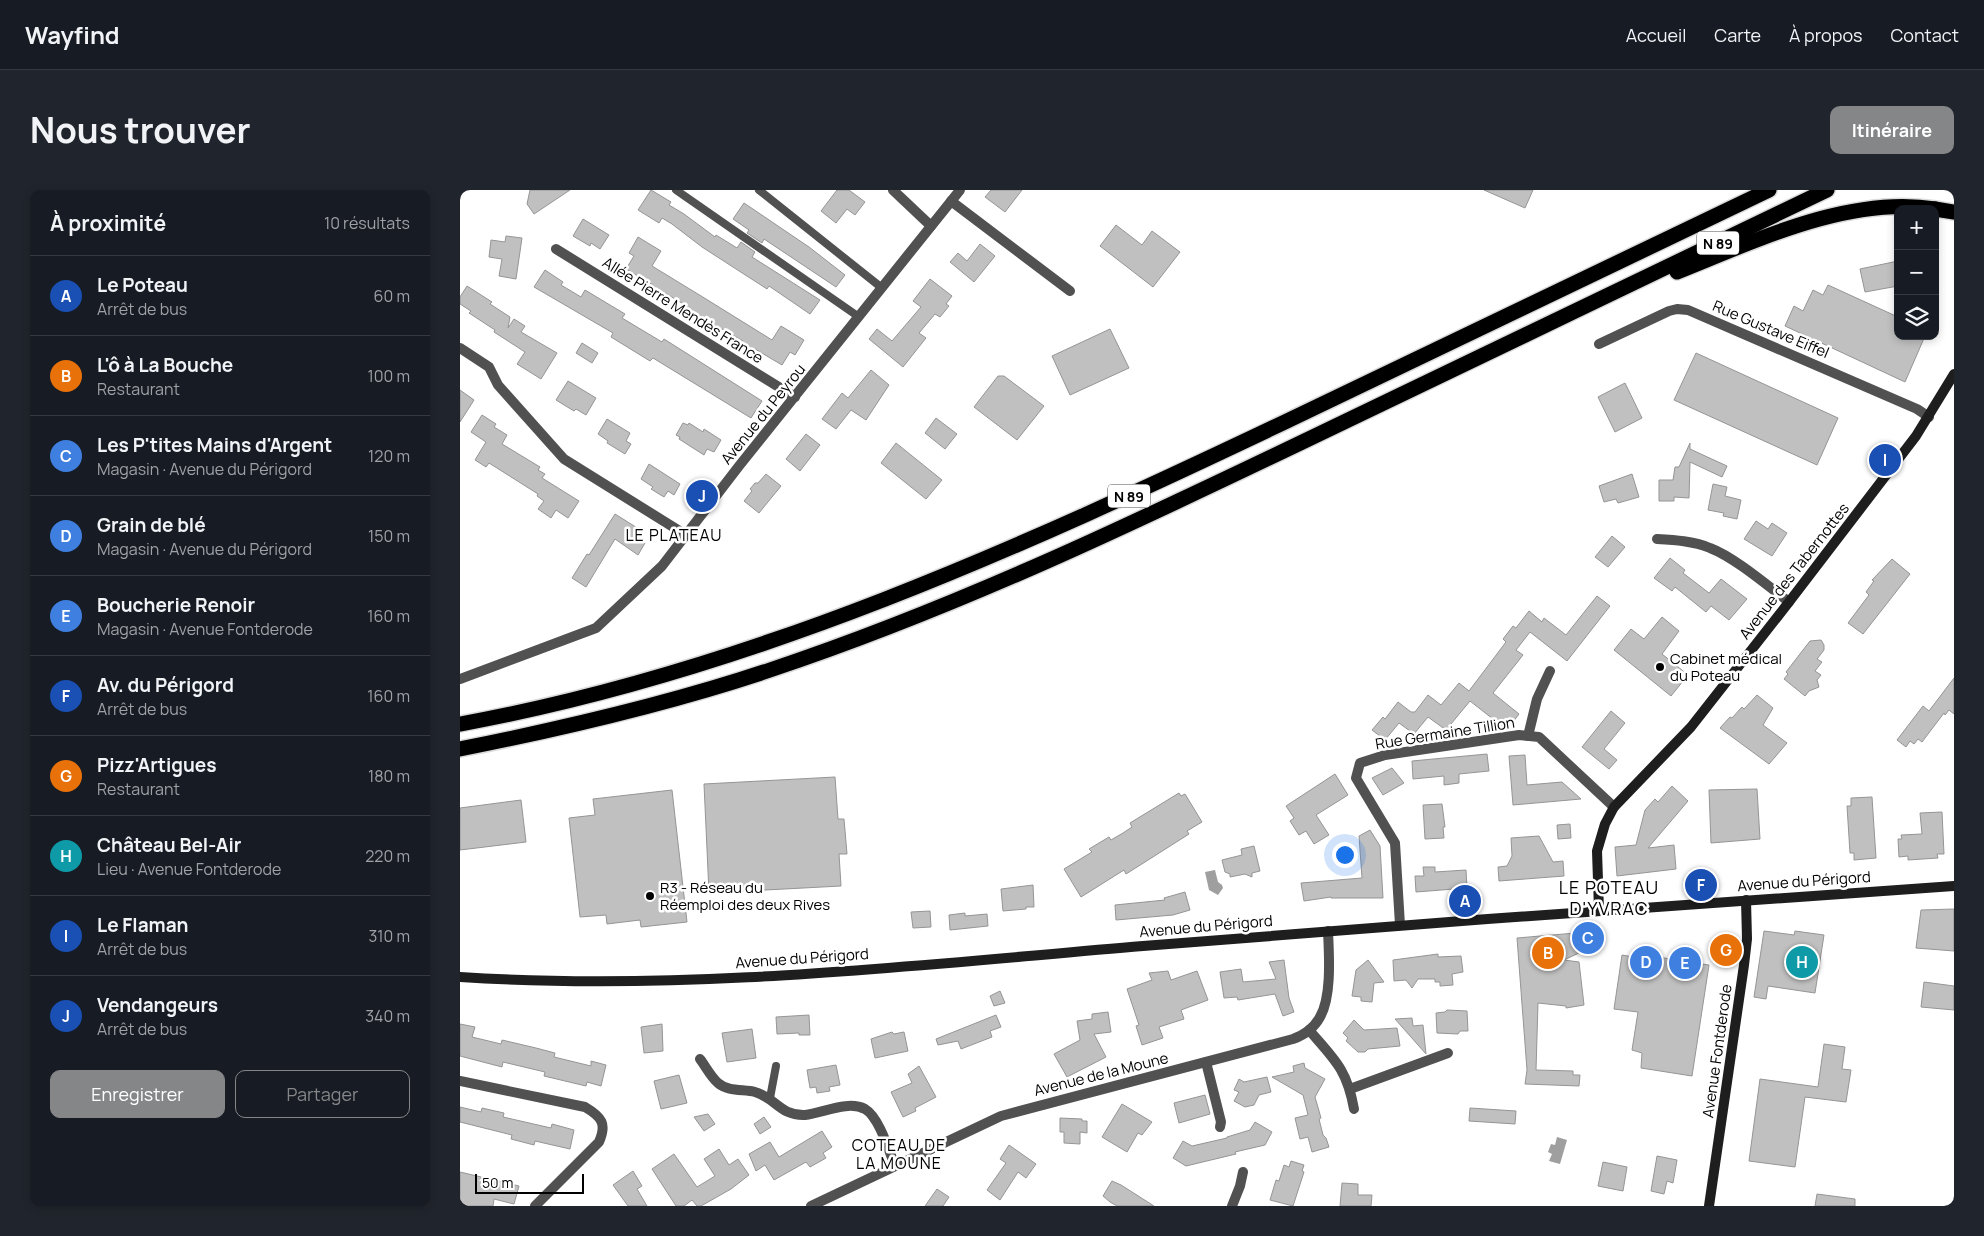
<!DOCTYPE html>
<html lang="fr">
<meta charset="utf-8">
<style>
:root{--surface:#171b24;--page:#20242c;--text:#f1f3f6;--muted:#9ea1a6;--line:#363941;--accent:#858687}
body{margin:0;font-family:Manrope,sans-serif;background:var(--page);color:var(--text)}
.controls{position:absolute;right:15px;top:15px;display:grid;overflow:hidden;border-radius:10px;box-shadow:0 2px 8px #0003}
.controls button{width:45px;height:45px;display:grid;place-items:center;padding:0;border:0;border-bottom:1px solid var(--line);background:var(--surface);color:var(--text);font:25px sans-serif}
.scale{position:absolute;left:15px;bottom:12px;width:109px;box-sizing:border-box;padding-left:5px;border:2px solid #000;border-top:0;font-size:14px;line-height:18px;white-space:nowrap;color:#000;-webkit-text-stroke:4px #fff;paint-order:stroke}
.you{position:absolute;left:884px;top:664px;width:18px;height:18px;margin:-12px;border:4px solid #fff;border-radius:50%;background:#1a73e8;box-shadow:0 0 0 8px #1a73e833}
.badge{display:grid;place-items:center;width:32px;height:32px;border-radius:50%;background:var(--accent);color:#fff;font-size:16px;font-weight:700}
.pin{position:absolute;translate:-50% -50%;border:2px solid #fff;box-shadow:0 1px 5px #0006}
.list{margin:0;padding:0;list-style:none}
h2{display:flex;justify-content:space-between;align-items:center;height:65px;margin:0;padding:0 20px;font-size:21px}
h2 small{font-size:16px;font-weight:400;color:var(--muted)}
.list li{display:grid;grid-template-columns:32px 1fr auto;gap:15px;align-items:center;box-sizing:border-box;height:80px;padding:0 20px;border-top:1px solid var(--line)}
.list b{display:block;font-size:19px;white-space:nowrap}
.list p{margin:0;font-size:16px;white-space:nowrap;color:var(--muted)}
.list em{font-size:16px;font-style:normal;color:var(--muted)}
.actions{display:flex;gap:10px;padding:15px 20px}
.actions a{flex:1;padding:11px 0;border:1px solid var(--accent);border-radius:10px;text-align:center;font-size:18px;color:var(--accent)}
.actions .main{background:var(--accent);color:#fff}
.icon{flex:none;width:28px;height:28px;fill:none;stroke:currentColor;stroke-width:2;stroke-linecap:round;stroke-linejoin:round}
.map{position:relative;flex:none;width:1494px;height:1016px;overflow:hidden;border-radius:10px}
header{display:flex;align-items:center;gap:30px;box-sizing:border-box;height:70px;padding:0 25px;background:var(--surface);border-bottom:1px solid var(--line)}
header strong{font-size:24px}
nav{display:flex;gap:28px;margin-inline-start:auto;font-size:18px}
.intro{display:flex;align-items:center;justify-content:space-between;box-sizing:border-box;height:120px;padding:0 30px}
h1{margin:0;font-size:35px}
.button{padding:12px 22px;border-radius:10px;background:var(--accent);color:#fff;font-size:18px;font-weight:700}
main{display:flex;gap:30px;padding:0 30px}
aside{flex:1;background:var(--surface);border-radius:10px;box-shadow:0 2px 8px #0003}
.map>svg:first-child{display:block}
.water{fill:#9f9f9f}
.building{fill:#c0c0c0;stroke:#959595}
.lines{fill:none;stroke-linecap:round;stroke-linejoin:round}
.highway-casing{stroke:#dbdbdb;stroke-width:18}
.lane{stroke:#515151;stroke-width:8}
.street{stroke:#515151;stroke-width:10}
.secondary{stroke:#1e1e1e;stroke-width:10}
.highway{stroke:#000;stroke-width:15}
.poi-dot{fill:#000;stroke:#fff;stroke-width:2}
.labels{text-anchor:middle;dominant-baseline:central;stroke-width:5;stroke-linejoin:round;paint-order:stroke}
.shield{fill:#fff;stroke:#4c4c4c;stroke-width:1}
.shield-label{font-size:14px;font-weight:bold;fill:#000}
.street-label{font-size:15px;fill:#000;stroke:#fff}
.poi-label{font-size:15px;fill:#000;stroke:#fff;text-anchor:start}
.neighbourhood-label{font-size:16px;letter-spacing:1px;fill:#000;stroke:#fff}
.quarter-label{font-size:18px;letter-spacing:1px;fill:#000;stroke:#fff}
</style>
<header>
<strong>Wayfind</strong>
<nav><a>Accueil</a><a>Carte</a><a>À propos</a><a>Contact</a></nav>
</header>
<div class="intro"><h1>Nous trouver</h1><a class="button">Itinéraire</a></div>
<main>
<aside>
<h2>À proximité<small>10 résultats</small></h2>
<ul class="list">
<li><span class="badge" style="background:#1a4fb4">A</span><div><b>Le Poteau</b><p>Arrêt de bus</p></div><em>60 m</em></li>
<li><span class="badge" style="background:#e8710a">B</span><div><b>L'ô à La Bouche</b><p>Restaurant</p></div><em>100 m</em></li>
<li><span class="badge" style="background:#3f7fe0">C</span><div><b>Les P'tites Mains d'Argent</b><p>Magasin · Avenue du Périgord</p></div><em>120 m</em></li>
<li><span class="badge" style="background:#3f7fe0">D</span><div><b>Grain de blé</b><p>Magasin · Avenue du Périgord</p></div><em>150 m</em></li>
<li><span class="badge" style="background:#3f7fe0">E</span><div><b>Boucherie Renoir</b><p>Magasin · Avenue Fontderode</p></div><em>160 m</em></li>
<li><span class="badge" style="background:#1a4fb4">F</span><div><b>Av. du Périgord</b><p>Arrêt de bus</p></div><em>160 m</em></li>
<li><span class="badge" style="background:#e8710a">G</span><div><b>Pizz'Artigues</b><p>Restaurant</p></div><em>180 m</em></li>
<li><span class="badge" style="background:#0f9aa8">H</span><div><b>Château Bel-Air</b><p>Lieu · Avenue Fontderode</p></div><em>220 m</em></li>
<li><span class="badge" style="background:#1a4fb4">I</span><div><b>Le Flaman</b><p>Arrêt de bus</p></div><em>310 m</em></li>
<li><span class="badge" style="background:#1a4fb4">J</span><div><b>Vendangeurs</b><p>Arrêt de bus</p></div><em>340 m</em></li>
</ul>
<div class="actions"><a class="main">Enregistrer</a><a>Partager</a></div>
</aside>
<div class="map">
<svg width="1494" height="1016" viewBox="0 0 1494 1016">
<rect width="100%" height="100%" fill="#fff"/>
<g class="water">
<polygon points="755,680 758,692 762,695 763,698 758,705 749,700 745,682"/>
<polygon points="1097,947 1107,950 1100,974 1089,971 1092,964 1088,962 1091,954 1095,955"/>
</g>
<g class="building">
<polygon points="70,0 110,0 74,24 67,14"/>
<polygon points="191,0 211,12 209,15 224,24 255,47 256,45 277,58 281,52 295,62 292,67 360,110 350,124 309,96 307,99 242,57 212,34 202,28 199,33 178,20"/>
<polygon points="377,0 389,0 405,12 395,25 387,19 376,33 361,21"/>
<polygon points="531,0 562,0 545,22 525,7"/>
<polygon points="1024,0 1073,0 1065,18"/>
<polygon points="284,13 349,57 385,85 376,97 304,49 302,53 287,43 289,40 273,29"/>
<polygon points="123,29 149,45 140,59 131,53 130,56 113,46"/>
<polygon points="656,35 682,55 692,41 720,62 693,97 640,56"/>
<polygon points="46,46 62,48 56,89 39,86 42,69 29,67 31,50 45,52"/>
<polygon points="178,47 201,61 192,76 246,109 312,150 321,136 344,150 335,165 330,162 322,175 295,159 294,161 282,154 283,151 262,139 261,141 224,118 225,115 205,103 203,105 191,98 193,95 166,79 174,66 169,63"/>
<polygon points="520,54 535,66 514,92 490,72 498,63 507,71"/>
<polygon points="1438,71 1438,96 1405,102 1400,79"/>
<polygon points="85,80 103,92 101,95 121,107 125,100 165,124 162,128 202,152 204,149 302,211 291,228 193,168 190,171 151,147 153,143 74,97"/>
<polygon points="470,89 492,106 486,114 489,116 480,127 475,124 459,143 466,148 443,177 409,149 417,139 432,151 461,117 453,111"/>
<polygon points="1368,95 1438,127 1438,146 1465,146 1445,192 1325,136 1334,116 1343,121 1353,100 1363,105"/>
<polygon points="7,96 32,112 30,114 50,127 48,138 54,129 65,136 61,142 97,163 81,189 57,174 65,162 34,142 35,140 9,123 11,121 0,114 0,107"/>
<polygon points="650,139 669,178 610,205 592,166"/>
<polygon points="122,153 138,163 132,173 116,163"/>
<polygon points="1236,163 1378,228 1357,275 1214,210"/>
<polygon points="411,180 429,195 406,230 391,220 376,239 362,229 382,203 388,208"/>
<polygon points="538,186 544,186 584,216 557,250 514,217"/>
<polygon points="108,191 136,208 126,225 116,219 114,221 96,210"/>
<polygon points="1165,193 1182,228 1155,242 1138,207"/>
<polygon points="0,200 14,210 0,232"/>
<polygon points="22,225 36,234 34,237 47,245 42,254 80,277 78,280 85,284 82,288 119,311 108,328 96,320 91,328 78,319 84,311 77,306 78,304 29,273 26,277 15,270 26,252 11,242"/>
<polygon points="476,228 497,244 485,259 465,243"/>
<polygon points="147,229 170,243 166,251 171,254 165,264 147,253 148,251 138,244"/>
<polygon points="223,233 228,235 229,233 243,242 244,239 261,250 254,262 247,259 244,265 219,249 220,247 216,245"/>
<polygon points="346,244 360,255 340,281 326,269"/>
<polygon points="436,253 482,290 466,309 421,273"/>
<polygon points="1230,253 1230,259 1267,276 1262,287 1230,272 1229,308 1214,307 1214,311 1199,311 1199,290 1213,290 1215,277 1219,277"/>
<polygon points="189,274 220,294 214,305 208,301 204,307 191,299 193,297 181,289"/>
<polygon points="306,284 321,296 299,323 284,311 292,301 290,299 295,293 298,293"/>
<polygon points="1172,284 1179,307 1158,313 1156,309 1144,312 1139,296"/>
<polygon points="1253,294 1267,297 1265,306 1281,310 1277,329 1263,326 1264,323 1248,320"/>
<polygon points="155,324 179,339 175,346 185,353 178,365 155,349 126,397 112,388 127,364 129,365"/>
<polygon points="1296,331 1308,339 1312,333 1327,343 1312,366 1284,349"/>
<polygon points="1152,346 1165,357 1148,377 1135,367"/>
<polygon points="1210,368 1225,380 1223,383 1249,403 1261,389 1287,409 1269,430 1251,416 1246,422 1215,397 1212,401 1194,388"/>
<polygon points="1432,369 1450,384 1403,444 1388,433 1409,405 1406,402 1414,391 1412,390"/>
<polygon points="1137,406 1150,416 1107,471 1070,442 1056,460 1063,465 1033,503 1059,524 1047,540 1010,511 986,540 968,527 954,544 939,533 925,550 912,540 923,527 925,529 938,512 951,522 955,522 968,505 981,515 999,493 1009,501 1046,452 1043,449 1053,436 1056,438 1069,421 1082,432 1084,428 1106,445"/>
<polygon points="1202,427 1219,441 1202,464 1228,485 1211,506 1154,460 1171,439 1184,449"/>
<polygon points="1361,450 1364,455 1364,460 1357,469 1362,472 1355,481 1361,485 1357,490 1359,497 1349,501 1345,506 1324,489 1328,484 1326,482 1350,451"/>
<polygon points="1494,488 1494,524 1489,520 1485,525 1484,523 1462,552 1458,549 1454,554 1450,551 1446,557 1437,550 1463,516 1469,521"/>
<polygon points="1297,505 1313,518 1303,535 1327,553 1309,574 1260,538 1270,527 1272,528 1282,517 1284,519"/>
<polygon points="1151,521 1165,533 1144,559 1157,570 1149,579 1122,557"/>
<polygon points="1027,564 1029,581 999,584 999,593 984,595 984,586 953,589 952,571"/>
<polygon points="1065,565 1067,595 1102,592 1121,609 1053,615 1049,566"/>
<polygon points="932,578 944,593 923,605 912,588"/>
<polygon points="875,584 888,605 856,625 869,645 854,654 846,641 839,645 830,631 834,628 826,616"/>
<polygon points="375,587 378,629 384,629 387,664 379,664 381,696 249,703 244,594"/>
<polygon points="1212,596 1228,611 1188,658 1214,655 1216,679 1157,686 1155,657 1176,655 1185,620 1195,609 1198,612"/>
<polygon points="1297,599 1300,649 1251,653 1249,600"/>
<polygon points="212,600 227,732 181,737 180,730 147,734 146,725 120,727 109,628 135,625 133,609"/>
<polygon points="719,603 721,606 725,604 742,632 727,641 729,644 685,672 666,684 664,680 621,707 604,679 632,662 629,659 649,647 651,650 663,643 672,637 670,633"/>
<polygon points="1412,607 1416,668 1394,670 1394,663 1390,663 1387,616 1391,616 1391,608"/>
<polygon points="61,610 66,652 0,660 0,618"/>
<polygon points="982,614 985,637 983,637 984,648 965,649 963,615"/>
<polygon points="1482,622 1484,664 1477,664 1478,668 1448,670 1448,666 1439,667 1438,649 1442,649 1441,645 1462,644 1460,623"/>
<polygon points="1110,634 1111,648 1098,649 1097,635"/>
<polygon points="910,640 920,656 923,708 871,708 871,707 844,711 841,693 902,688 899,646"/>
<polygon points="1079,646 1093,672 1103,671 1104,686 1039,691 1038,677 1047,676 1052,666 1051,648"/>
<polygon points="794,656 800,681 792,683 792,687 785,684 770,687 770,684 765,682 762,670 782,665 781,659"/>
<polygon points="963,677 975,677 975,682 1006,680 1007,698 956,702 955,686 964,686"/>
<polygon points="573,695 574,717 566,717 566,719 543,721 541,699"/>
<polygon points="725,702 730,720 713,725 656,730 655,715 705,710 704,708"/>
<polygon points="1494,719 1494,761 1456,758 1461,720"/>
<polygon points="470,721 471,737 453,738 451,722"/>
<polygon points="505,723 505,726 527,724 528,736 490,740 489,725"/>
<polygon points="1139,741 1140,753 1104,770 1119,772 1124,815 1106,818 1106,816 1078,813 1076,880 1113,881 1113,885 1120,885 1119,896 1065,894 1067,880 1057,748"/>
<polygon points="1304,741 1334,745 1335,741 1364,745 1355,803 1308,796 1306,809 1294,807"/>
<polygon points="978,764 978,767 1001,766 1003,782 992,784 993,795 980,796 980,792 975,792 975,789 958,789 952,798 946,790 934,791 933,770"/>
<polygon points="1162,765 1190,770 1191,766 1249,775 1232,886 1181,878 1182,863 1172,860 1178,822 1154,819"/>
<polygon points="824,770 829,808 834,822 823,826 815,804 778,810 777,807 764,808 760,782 781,779 783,792 816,789 809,772"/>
<polygon points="908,770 924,792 914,793 912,812 901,811 901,807 892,806 896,780"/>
<polygon points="708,781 711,790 737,781 748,810 721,820 724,829 699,837 703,848 682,855 676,836 679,835 667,799 692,790 689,783"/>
<polygon points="1464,792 1494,796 1494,820 1461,817"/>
<polygon points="540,801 545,813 534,816 530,806"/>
<polygon points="987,820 1007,821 1008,841 1000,841 998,844 977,843 976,823 985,822"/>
<polygon points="648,822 651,842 634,844 646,867 607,887 594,864 620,850 617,831 632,829 632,824"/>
<polygon points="349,825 350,845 339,845 339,843 317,844 316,827"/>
<polygon points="536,825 541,837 530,841 532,847 501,859 498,851 478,855 476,849"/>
<polygon points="952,828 953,836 963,835 966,864 935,829"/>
<polygon points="894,830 904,840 937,838 940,856 908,859 905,862 898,862 886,851 888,848 883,843"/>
<polygon points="0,834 15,837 12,847 41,854 42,850 76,858 95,863 94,867 131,876 131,871 146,875 141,896 127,892 126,896 84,886 85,882 43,872 42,877 0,866"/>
<polygon points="202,834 203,861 184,863 181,837"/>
<polygon points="292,839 296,868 267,872 262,843"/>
<polygon points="432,842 434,844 444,842 448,861 415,868 411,849"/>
<polygon points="1364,854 1385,857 1382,879 1391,880 1386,912 1345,907 1335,977 1289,971 1300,889 1358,897"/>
<polygon points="844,873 845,878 865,889 855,907 861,928 859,929 863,945 866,948 869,957 852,962 848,947 840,949 835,928 848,925 843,905 812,887 834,882 833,876"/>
<polygon points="376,875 380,895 369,897 370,901 357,903 356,897 350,898 347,880"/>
<polygon points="459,876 476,907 455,918 456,921 443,927 431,902 452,893 448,884"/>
<polygon points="219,885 227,913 201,919 194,891"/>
<polygon points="807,887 811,902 799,905 794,915 785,917 774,911 779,902 774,900 779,889 784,892"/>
<polygon points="745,905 750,924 719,933 714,913"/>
<polygon points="662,914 692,932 682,945 678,943 667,962 642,947"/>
<polygon points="0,917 21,922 22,918 44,923 43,927 91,938 92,934 114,940 110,959 75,951 74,955 51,949 52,945 0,932"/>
<polygon points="1010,918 1056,921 1055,934 1009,931"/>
<polygon points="248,924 255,934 244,941 234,927"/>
<polygon points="304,927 311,937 300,944 294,934"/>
<polygon points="600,928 622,929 622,931 627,931 627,943 620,942 620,954 604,953 604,942 600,942"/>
<polygon points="795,932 812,942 805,955 775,962 776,964 726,976 713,968 723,951 732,956 767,948 767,947 790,940"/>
<polygon points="362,941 372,957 363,963 366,968 350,977 346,972 314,990 305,975 296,981 289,964 310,952 319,967"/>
<polygon points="549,955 576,974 566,988 558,982 540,1010 527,1000 546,973 540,969"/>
<polygon points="259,959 269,975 278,969 289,985 271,999 241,1016 237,1016 232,1010 224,1016 216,1016 192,979 214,964 237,997 255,986 244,969"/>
<polygon points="1197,966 1217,970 1213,993 1207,991 1204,1004 1191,1001"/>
<polygon points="831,971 844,975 842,981 844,982 833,1016 810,1010 816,990 819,991 824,975 829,977"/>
<polygon points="1143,972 1167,977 1163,1001 1138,996"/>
<polygon points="173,981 182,996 177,999 187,1016 168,1016 153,995"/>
<polygon points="0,982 59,996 54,1014 34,1009 33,1016 0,1016"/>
<polygon points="652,991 661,995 694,1016 657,1016 650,1012 643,1006"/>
<polygon points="882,993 898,994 898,1005 912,1005 911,1016 880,1016"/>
<polygon points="477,999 489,1007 483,1016 465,1016"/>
<polygon points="1357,1004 1395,1009 1395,1016 1355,1016"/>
</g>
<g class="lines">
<g class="highway-casing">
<g id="highway">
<polyline points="1475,19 1494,22"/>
<path d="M1217 82C1295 51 1390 5 1475 19"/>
<path d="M0 534C291 481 562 357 827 231 988 154 1148 77 1309 0"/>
<path d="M0 559C105 538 209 514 310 480 499 417 678 331 857 245 1027 163 1197 82 1367 0"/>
</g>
</g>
<g class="lane">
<polyline points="216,0 399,127"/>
<polyline points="299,0 422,98"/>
<polyline points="310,908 316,876"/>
</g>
<g class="street">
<polyline points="433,0 471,36"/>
<polyline points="491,11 610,101"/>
<polyline points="96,59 335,207"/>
<polyline points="1139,154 1209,121 1217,119 1228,120 1457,219 1469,227"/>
<polyline points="0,158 29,177 38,195 104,269 226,345"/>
<path d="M1197 349C1215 350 1233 351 1250 358 1274 367 1308 396 1329 412"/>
<polyline points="0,489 136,438 202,376 279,276 500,0"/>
<polyline points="1068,546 1077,509 1090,481"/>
<polyline points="940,735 935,653 896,588 900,573 925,565 1059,545 1079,547 1154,617"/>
<path d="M849 840C874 869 887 879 894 919"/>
<path d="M240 869C246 877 251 887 258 893 268 902 284 899 295 902 316 908 320 926 345 925 363 923 388 910 405 919 419 927 429 961 435 976"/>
<polyline points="746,872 761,932 760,937"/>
<path d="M0 891 125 917C142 927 147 934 139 952L75 1016"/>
<polyline points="890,899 988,863"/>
<path d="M351 1016 541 926 833 849C844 845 854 838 860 827 872 806 869 765 868 741"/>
<polyline points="772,1016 780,996 783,982"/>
</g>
<g class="secondary">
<polyline points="1139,720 1137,661 1145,634 1154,617 1231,537 1329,412 1456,246 1494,184"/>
<path d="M0 787C228 802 456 775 683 756 953 734 1224 714 1494 696"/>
<polyline points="1249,1016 1284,775 1287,749 1286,710"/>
</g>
<use href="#highway" class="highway"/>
</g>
<g class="poi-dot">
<circle cx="1200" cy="477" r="5"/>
<circle cx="190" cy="706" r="5"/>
</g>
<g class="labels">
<g class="shield">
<rect x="1237" y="41.5" width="42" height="23" rx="4"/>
<rect x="648" y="294.5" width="42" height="23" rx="4"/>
</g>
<g class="shield-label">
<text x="1258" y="53">N 89</text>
<text x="669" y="306">N 89</text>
</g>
<g class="street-label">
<text transform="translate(223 120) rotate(32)">Allée Pierre Mendès France</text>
<text transform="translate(1311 139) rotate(23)">Rue Gustave Eiffel</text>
<text transform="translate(303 224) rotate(-51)">Avenue du Peyrou</text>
<text transform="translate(1334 381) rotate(-52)">Avenue des Tabernottes</text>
<text transform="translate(985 543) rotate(-9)">Rue Germaine Tillion</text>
<text transform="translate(1344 691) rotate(-4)">Avenue du Périgord</text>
<text transform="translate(746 736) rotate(-5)">Avenue du Périgord</text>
<text transform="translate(342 768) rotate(-4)">Avenue du Périgord</text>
<text transform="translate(1257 861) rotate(-82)">Avenue Fontderode</text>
<text transform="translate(641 884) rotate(-14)">Avenue de la Moune</text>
</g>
<g class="poi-label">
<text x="1210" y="468">Cabinet médical<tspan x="1210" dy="17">du Poteau</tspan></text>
<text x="200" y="697">R3 - Réseau du<tspan x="200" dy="17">Réemploi des deux Rives</tspan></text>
</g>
<g class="neighbourhood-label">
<text x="214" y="345">LE PLATEAU</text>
<text x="439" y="955">COTEAU DE<tspan x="439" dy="18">LA MOUNE</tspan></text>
</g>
<g class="quarter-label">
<text x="1149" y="697">LE POTEAU<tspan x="1149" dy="21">D'YVRAC</tspan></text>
</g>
</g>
</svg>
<div class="controls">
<button>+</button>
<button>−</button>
<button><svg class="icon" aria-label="layers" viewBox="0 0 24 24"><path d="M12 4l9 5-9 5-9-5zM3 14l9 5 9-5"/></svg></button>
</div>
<div class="scale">50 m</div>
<div class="you"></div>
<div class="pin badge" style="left:1005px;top:711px;background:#1a4fb4">A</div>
<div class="pin badge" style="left:1088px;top:763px;background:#e8710a">B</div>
<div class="pin badge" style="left:1128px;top:748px;background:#3f7fe0">C</div>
<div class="pin badge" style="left:1186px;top:772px;background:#3f7fe0">D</div>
<div class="pin badge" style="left:1225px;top:773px;background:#3f7fe0">E</div>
<div class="pin badge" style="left:1241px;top:695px;background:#1a4fb4">F</div>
<div class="pin badge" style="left:1266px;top:760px;background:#e8710a">G</div>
<div class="pin badge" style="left:1342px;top:772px;background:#0f9aa8">H</div>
<div class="pin badge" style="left:1425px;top:270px;background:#1a4fb4">I</div>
<div class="pin badge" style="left:242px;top:306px;background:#1a4fb4">J</div>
</div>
</main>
